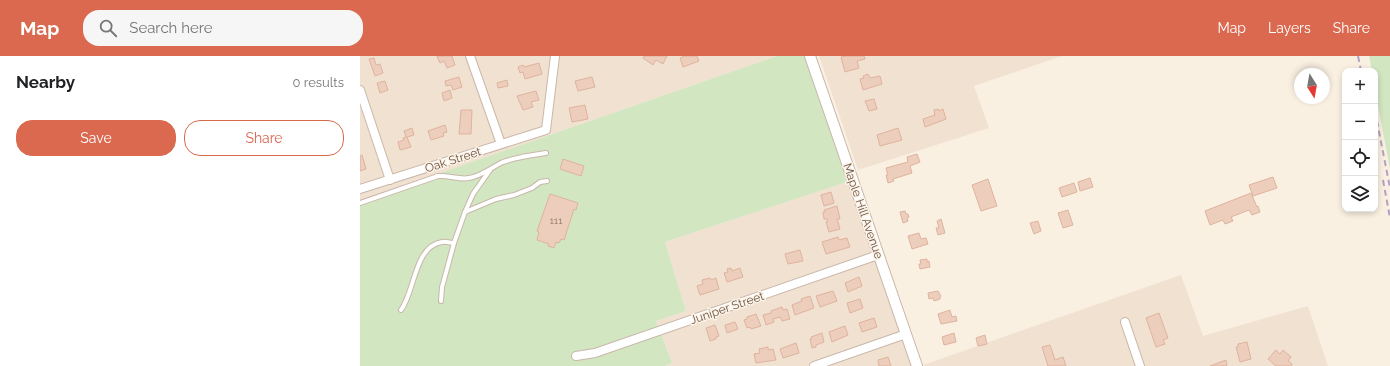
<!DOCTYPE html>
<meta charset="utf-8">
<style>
:root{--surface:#fff;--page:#f6f6f6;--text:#202124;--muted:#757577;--line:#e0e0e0;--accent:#db6950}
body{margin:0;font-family:Raleway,sans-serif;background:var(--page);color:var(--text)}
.controls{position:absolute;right:12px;top:12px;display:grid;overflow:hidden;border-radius:8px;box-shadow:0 2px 6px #0003}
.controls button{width:36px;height:36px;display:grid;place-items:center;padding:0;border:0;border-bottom:1px solid var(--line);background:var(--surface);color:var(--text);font:20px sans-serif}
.compass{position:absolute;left:934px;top:12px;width:36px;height:36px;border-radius:50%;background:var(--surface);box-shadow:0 2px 6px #0003;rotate:169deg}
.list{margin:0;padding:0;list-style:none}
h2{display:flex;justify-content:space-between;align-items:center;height:52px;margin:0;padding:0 16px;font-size:17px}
h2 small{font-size:13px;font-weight:400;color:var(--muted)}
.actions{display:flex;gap:8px;padding:12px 16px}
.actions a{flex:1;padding:9px 0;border:1px solid var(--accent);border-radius:16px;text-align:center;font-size:14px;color:var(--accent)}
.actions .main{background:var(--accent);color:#fff}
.icon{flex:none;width:22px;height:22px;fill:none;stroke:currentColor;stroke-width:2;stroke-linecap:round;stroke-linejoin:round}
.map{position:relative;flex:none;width:1030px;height:310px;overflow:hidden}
header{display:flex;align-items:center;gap:24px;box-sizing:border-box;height:56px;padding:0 20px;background:var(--accent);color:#fff}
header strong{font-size:19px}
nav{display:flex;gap:22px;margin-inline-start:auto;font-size:14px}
.search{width:280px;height:36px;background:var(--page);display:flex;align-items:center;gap:10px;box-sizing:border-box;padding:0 14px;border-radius:16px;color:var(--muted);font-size:15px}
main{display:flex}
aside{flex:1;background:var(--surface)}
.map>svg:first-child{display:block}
.residential{fill:#f1e1d1}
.green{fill:#d2e6c2}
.building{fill:#edcdbc;stroke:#dfb39e}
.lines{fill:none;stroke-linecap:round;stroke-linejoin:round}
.service-casing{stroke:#c9b7aa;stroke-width:6}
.minor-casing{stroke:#c9b7aa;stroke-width:10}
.tertiary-casing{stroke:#c9b7aa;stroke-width:12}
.service{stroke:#fff;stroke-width:4}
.minor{stroke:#fff;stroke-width:8}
.tertiary{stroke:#fff;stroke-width:10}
.rail{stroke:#b2a2c2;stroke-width:2;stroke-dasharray:6 4;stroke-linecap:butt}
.labels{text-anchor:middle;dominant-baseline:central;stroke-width:3;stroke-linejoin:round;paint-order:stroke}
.number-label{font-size:10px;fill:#8e7467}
.street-label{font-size:12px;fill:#6f564b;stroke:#fdf4e8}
</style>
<header>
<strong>Map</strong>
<div class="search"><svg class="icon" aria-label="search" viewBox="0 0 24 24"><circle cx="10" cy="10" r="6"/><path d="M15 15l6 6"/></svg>Search here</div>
<nav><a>Map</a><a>Layers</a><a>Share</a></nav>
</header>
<main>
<aside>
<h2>Nearby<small>0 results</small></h2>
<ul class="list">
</ul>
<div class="actions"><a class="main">Save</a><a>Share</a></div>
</aside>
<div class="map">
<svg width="1030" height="310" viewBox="0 0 1030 310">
<rect width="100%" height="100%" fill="#faf0e2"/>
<g class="residential">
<polygon points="0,0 417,0 0,145"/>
<polygon points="459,0 702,0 614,30 629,72 498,114"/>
<polygon points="490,125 551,310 305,310 312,307 296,265 326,255 305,186"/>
<polygon points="821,219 843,280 948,250 968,310 564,310 563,309"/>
</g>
<g class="green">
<polygon points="417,0 450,0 490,125 305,186 326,255 296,265 312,307 305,310 0,310 0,145"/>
<polygon points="1009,0 1030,0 1030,113 1015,34 1015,15 1012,15"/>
</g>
<g class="building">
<polygon points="77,0 92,0 95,9 87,12 84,5 80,7"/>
<polygon points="284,0 307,0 303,8 296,4 293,9 283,2"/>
<polygon points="325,0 337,0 339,5 323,11 320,2"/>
<polygon points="486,0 504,0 505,3 497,5 499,12 485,16 481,1"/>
<polygon points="14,2 16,9 20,8 23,17 15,20 9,3"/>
<polygon points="179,7 182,18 165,23 163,16 160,17 158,11 163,9 164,11"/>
<polygon points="508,18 510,22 520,20 522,28 503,34 500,23 504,22 503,20"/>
<polygon points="99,21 102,31 93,34 91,29 86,30 85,25"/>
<polygon points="232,21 235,31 218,35 215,25"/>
<polygon points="147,24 148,30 138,32 137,27"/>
<polygon points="25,25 28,34 20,37 17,27"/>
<polygon points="90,34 92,42 84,45 82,37"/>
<polygon points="176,35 179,44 171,46 173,51 163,54 157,40"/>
<polygon points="514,43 517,53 509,55 505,45"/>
<polygon points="225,49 228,63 212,66 209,52"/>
<polygon points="578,53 579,55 583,53 586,63 565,71 563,63 575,59 574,54"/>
<polygon points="101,54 112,54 111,78 99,78"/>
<polygon points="85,69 87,76 83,77 84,80 71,84 68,75"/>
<polygon points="52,72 54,79 47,81 51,91 40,94 38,86 44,84 43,82 46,81 44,75"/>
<polygon points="538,72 542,84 520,90 517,79"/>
<polygon points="557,98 560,106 550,110 552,117 533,123 534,125 528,127 526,119 528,119 526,112 548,106 547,101"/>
<polygon points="2,99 6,113 0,115 0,100"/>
<polygon points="203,103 224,110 221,120 200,113"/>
<polygon points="913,121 917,132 893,140 889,129"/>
<polygon points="730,122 733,131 720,135 718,126"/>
<polygon points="628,123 637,150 621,155 612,129"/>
<polygon points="714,127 717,136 702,141 699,132"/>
<polygon points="471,136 474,147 464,150 461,139"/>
<polygon points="891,137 897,151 898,150 900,156 892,159 889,154 871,161 873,165 865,168 863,164 850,169 845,155"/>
<polygon points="190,138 218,147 216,154 214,153 204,184 201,183 199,187 196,186 194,192 188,190 189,188 177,184 179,176 177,175"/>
<polygon points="477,150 480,163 477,163 480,173 469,176 466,166 468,165 467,163 464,163 463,156 465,156 464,154"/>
<polygon points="708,154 713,169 703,172 698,157"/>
<polygon points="545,155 546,158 548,158 549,161 547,162 548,165 543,167 540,156"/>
<polygon points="581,163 585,177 578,179 576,172 579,172 577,165"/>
<polygon points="678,165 681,175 674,178 670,167"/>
<polygon points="559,177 561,183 566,182 568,188 552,193 548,180"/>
<polygon points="478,181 479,184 487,182 490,191 466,198 462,186"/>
<polygon points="440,194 443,205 428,208 425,198"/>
<polygon points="567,203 567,206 569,205 570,211 560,213 559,208 561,208 560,204"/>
<polygon points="371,212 372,215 380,212 383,221 367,226 364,217 368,216 367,213"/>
<polygon points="499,221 502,230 488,236 485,227"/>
<polygon points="350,222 351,224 356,222 359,233 340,239 337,230 343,228 342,224"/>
<polygon points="473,235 477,245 460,251 456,240"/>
<polygon points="578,235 581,240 580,241 580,243 574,245 573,242 569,243 568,237"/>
<polygon points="450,240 454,252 435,259 432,249 442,245 441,243"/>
<polygon points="500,243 503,252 490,257 487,247"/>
<polygon points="422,251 423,254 427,253 430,263 422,265 420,261 413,263 414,266 406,269 403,259 411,257 411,255"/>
<polygon points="590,254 592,261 596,260 597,265 581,268 578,258"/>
<polygon points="799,257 808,282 803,284 805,288 796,291 786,262"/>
<polygon points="396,258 401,270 391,273 390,271 387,272 384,264 387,263 387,261"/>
<polygon points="514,262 517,271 502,276 499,267"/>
<polygon points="375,266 378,273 367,277 365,269"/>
<polygon points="355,269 359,280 356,281 356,283 350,285 346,272"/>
<polygon points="485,270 488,279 472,286 469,276"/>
<polygon points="462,277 464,286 456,289 456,291 452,292 450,283 452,283 451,281"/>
<polygon points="594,277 596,286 584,289 582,281"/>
<polygon points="625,279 627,288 618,290 616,282"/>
<polygon points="887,286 891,303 880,306 876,291 878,291 878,288"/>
<polygon points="436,287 439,297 423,302 420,293"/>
<polygon points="690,289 695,304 703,301 706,310 688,310 682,291"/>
<polygon points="408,291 408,294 413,293 416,304 396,307 394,298 400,297 399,293"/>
<polygon points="916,294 920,298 923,294 931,301 928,305 932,308 931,310 916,310 908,303"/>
<polygon points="528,301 531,310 519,310 518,304"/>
<polygon points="866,304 867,310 850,310"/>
</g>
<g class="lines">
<g class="service-casing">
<g id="service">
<path d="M0 147 78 120C89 119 99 124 109 122 122 120 132 111 143 106 157 101 172 99 186 97"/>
<polyline points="105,156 136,143 154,139 172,132 180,126 187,125"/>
<polyline points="81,245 82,231 87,213 94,187 105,156 113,138 130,114"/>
<path d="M41 254C55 236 54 190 82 186 86 185 90 187 94 187"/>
</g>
</g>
<g class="minor-casing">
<g id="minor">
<polyline points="110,0 141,88"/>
<polyline points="0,34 30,124"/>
<polyline points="0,133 186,74 195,0"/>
<polyline points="765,266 780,310"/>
<polyline points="216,300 235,297 518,199"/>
<polyline points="454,310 546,278"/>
</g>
</g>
<g class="tertiary-casing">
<polyline id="tertiary" points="450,0 557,310"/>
</g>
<use href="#service" class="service"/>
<use href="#minor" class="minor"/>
<use href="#tertiary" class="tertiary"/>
<g class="rail">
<polyline points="998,0 1001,15"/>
<polyline points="1015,55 1030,132"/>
<polyline points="1023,124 1030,162"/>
</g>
</g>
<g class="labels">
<g class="number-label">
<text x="196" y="164">111</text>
</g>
<g class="street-label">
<text transform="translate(93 104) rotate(-18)">Oak Street</text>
<text transform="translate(503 155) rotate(71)">Maple Hill Avenue</text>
<text transform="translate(367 252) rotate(-19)">Juniper Street</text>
</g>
</g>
</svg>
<div class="controls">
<button>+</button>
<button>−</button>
<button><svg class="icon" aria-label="locate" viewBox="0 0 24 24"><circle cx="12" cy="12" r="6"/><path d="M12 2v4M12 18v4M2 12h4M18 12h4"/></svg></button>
<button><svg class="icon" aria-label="layers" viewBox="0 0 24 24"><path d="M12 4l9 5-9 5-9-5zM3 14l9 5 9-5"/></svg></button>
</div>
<svg class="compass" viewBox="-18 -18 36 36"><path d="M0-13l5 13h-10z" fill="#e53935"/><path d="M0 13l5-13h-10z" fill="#757577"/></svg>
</div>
</main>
